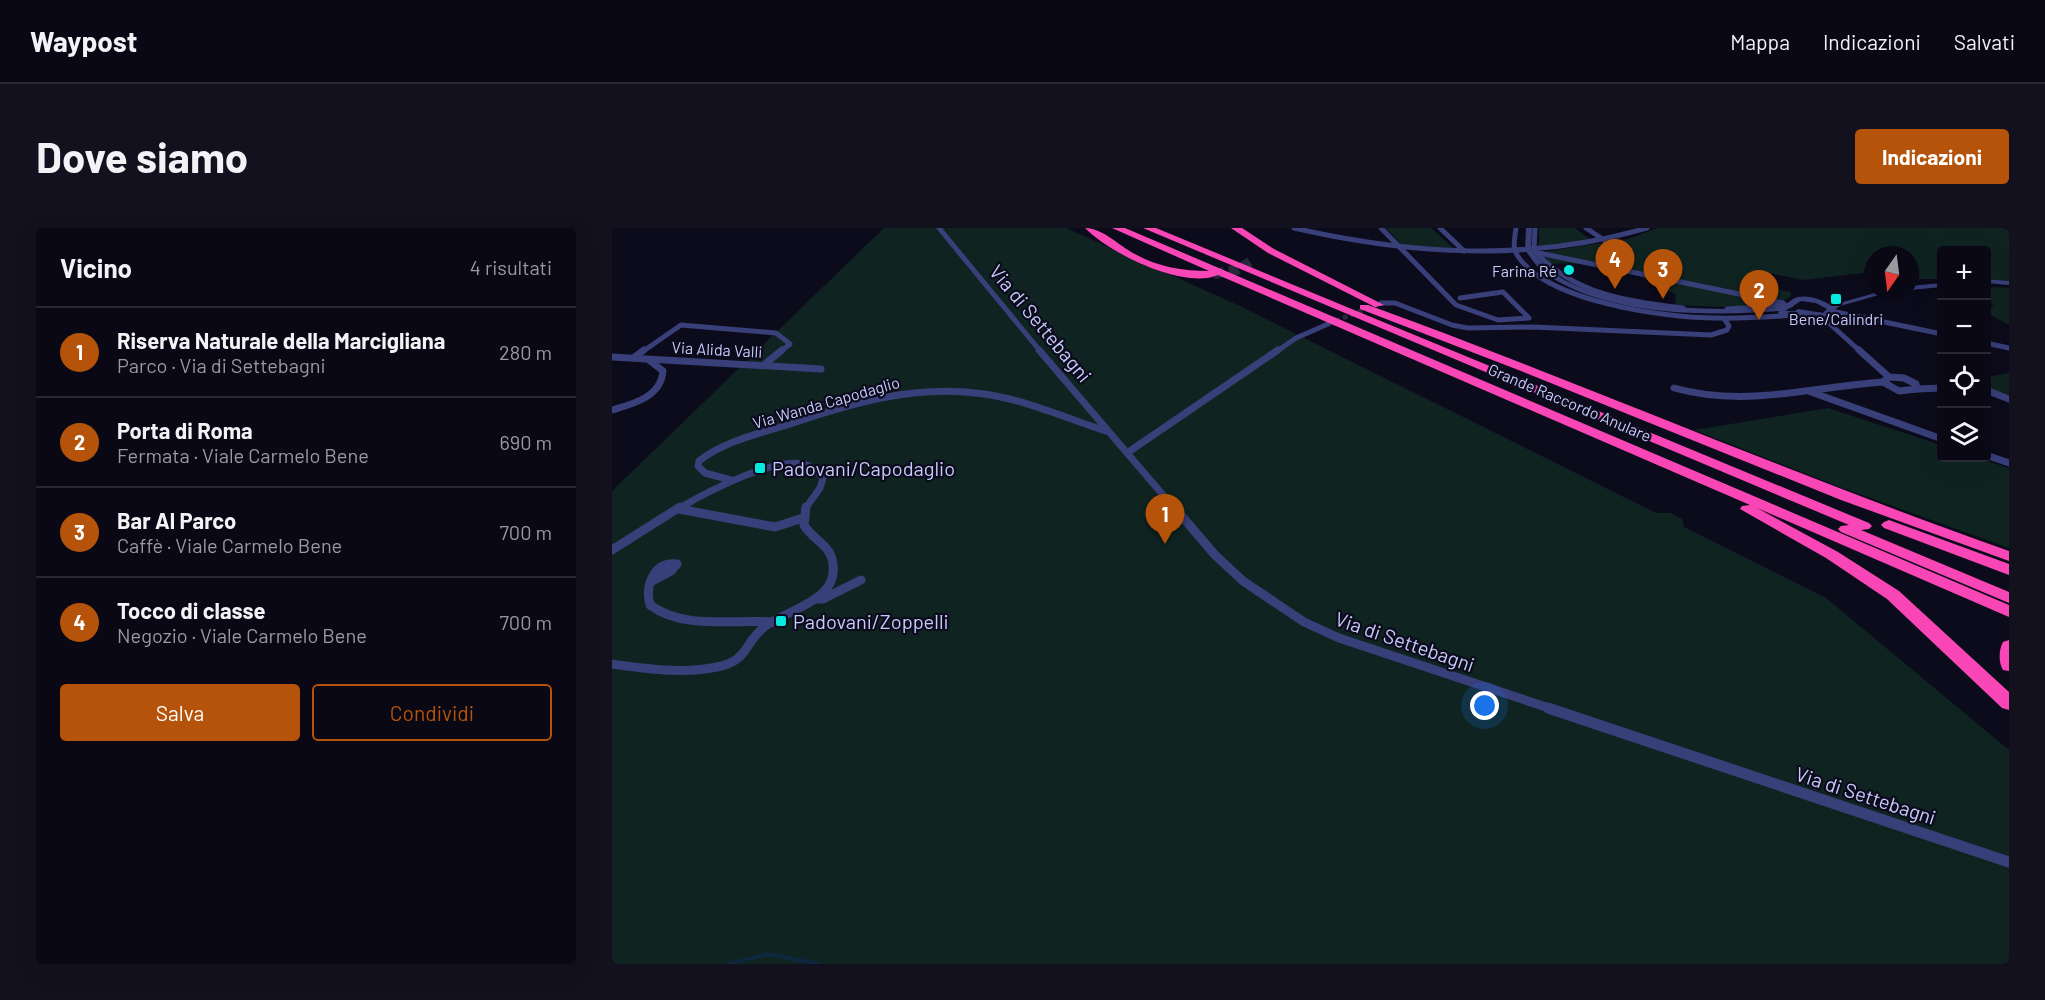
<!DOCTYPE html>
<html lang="it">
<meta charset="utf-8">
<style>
:root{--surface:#090814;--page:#12111d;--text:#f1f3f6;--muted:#999aa0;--line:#292934;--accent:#b45309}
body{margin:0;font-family:Barlow,sans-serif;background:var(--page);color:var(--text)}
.controls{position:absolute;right:18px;top:18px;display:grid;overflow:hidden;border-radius:6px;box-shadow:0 6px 24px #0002}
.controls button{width:54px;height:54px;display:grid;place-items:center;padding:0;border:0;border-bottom:2px solid var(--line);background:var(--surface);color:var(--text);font:30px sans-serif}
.compass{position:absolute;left:1253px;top:18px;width:54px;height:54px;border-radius:50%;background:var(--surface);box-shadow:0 6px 24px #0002;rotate:194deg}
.you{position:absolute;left:873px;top:478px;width:21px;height:21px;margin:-15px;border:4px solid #fff;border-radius:50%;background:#1a73e8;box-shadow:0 0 0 9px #1a73e833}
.badge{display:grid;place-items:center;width:39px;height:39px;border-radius:50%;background:var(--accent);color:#fff;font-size:20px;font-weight:700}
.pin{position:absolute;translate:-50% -50px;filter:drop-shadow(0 2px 3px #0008)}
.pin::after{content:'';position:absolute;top:32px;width:21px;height:18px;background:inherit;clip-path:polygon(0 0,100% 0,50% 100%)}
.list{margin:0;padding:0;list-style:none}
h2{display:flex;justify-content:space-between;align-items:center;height:78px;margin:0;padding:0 24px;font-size:26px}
h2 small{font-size:20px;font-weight:400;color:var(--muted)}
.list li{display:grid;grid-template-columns:39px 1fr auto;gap:18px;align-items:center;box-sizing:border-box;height:90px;padding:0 24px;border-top:2px solid var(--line)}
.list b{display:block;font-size:22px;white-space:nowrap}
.list p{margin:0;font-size:20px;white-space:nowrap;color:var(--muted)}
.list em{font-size:20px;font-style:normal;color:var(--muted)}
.actions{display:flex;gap:12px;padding:18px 24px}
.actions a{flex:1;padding:14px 0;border:2px solid var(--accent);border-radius:6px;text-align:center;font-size:21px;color:var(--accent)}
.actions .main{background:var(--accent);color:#fff}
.icon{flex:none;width:33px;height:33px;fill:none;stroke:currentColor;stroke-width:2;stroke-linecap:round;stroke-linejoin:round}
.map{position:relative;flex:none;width:1397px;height:736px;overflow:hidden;border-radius:6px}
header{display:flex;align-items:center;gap:36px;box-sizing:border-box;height:84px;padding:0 30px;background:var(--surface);border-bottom:2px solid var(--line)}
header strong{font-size:28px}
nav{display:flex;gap:33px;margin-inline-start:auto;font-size:21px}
.intro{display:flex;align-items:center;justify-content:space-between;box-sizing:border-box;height:144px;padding:0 36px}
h1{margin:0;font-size:42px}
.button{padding:15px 27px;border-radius:6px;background:var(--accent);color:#fff;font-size:21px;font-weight:700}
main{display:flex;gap:36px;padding:0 36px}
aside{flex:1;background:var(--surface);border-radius:6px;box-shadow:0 6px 24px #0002}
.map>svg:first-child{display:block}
.green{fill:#0f2421}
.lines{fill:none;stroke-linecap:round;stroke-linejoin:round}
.stream{stroke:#0d273e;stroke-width:4}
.minor-tunnel{stroke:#28283d;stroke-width:5;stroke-dasharray:5 3;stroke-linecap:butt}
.motorway-tunnel{stroke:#28283d;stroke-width:10;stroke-dasharray:10 5;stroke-linecap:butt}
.minor-far3{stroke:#383f79;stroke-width:5}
.minor-far2{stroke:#383f79;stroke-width:7}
.minor-far1{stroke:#383f79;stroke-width:9}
.minor{stroke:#383f79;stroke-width:11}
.tertiary{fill:#383f79;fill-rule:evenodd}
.motorway{fill:#f946b6;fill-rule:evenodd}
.poi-dot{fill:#07e9df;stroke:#0c0b1b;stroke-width:2}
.labels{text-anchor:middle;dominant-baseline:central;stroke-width:4.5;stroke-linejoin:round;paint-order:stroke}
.far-poi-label{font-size:16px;fill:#c7c9fd;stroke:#0c0b1b;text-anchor:end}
.far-street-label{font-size:16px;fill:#c7c9fd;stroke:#0c0b1b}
.street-label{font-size:20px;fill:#c7c9fd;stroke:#0c0b1b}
.poi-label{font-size:20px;fill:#c7c9fd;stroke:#0c0b1b;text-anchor:start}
</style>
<header>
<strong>Waypost</strong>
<nav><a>Mappa</a><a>Indicazioni</a><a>Salvati</a></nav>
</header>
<div class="intro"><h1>Dove siamo</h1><a class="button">Indicazioni</a></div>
<main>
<aside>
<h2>Vicino<small>4 risultati</small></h2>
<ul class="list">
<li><span class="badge">1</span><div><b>Riserva Naturale della Marcigliana</b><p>Parco · Via di Settebagni</p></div><em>280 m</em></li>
<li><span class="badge">2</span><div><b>Porta di Roma</b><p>Fermata · Viale Carmelo Bene</p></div><em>690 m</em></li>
<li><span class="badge">3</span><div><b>Bar Al Parco</b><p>Caffè · Viale Carmelo Bene</p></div><em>700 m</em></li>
<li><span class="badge">4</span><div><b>Tocco di classe</b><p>Negozio · Viale Carmelo Bene</p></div><em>700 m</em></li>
</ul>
<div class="actions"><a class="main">Salva</a><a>Condividi</a></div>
</aside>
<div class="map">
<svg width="1397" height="736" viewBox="0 0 1397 736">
<rect width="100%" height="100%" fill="#0c0b1b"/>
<g class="green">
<polygon points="272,0 454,0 628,78 1044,285 1059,285 1070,291 1072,299 1214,370 1397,522 1397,736 0,736 0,263"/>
<polygon points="774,0 819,0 841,20 790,17"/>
<polygon points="927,0 963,0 979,12 927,18"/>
<path d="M1046 0H1397V53L1375 51 1374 22H1330L1329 51H1308L1298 46V27H1262V30L1256 31 1251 45 1191 52 1153 44 1136 55 1178 64 1179 68 1168 76 1112 79 1064 77 1063 65C1046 63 1044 55 1030 49 1007 38 963 34 938 36L931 24 1016 11Z"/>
<polygon points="1381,59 1397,60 1397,97 1375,85 1375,79 1382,79 1375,70 1375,63"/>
<polygon points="1397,145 1397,166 1375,160 1375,149"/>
<polygon points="1216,180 1329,217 1330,230 1366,230 1397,240 1397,320 1228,259 1082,202"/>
</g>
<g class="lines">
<polyline class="stream" points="117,736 156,726 207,736"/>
<polyline class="minor-tunnel" points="716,96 769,75"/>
<polyline class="motorway-tunnel" points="602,46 625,42 638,34"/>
<g class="minor-far3">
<polyline points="327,0 429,124"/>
<path d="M682 0C800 27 918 34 1035 0"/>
<polyline points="769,0 844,77 886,92 917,90 891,64 848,70"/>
<polyline points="828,0 852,23"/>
<path d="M904 0C903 9 900 19 905 27 934 74 1054 90 1105 90 1136 91 1166 88 1197 86"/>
<path d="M923 0 922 22C960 66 1016 74 1071 80"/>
<polyline points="974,0 992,12"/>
<polyline points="927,25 1171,75"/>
<polyline points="769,75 783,75 840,97 856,100 921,99 1099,107 1115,102 1117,98 1113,92"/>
<polyline points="1115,81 1179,77"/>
<polyline points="1219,83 1330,106"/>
<polyline points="1208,87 1249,124"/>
<polyline points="1374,115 1397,120"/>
<polyline points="30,124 69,97 164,105 178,116 168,124"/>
<polyline points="664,124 684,110 716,96"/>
</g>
<g class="minor-far2">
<polyline points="427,122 563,281"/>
<polyline points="1247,122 1277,149"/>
<polyline points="0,129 209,141"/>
<polyline points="21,130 32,122"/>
<polyline points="152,137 170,122"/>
<polygon points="1277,149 1292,150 1304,156 1305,161 1287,163 1271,154"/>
<path d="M1062 160C1134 180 1198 159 1271 154"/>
<polyline points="1305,161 1330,160"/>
<polyline points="1374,162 1397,171"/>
<polyline points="1199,164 1330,211"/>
<path d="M0 182C21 176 49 169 51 143L37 132"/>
<polyline points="515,225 666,122"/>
<polyline points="1374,227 1397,235"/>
<path d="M119 252 93 245 86 238 87 233C111 214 145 206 175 197 239 175 304 156 372 166 414 172 454 190 494 203"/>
<path d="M66 281C91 266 169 224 197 238 202 240 207 246 211 250L208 260 193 281"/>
</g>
<g class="minor-far1">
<polyline points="562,279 603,327 631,353 692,394 727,410 940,481"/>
<polyline points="67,281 163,299 191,290"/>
<polyline points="0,322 68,279"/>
<path d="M40 353 59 343 65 336C41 333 33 359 38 377 72 402 121 391 161 394"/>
<polyline points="204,371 211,371 249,352"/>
<path d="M0 436C34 441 71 446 105 439 136 433 131 417 151 400 173 381 231 374 220 331 217 317 199 310 192 297L194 279"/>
</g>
<polyline class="minor" points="936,480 1397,634"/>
<g class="tertiary">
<path d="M914 0H920L919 22C933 38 945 50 965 58 1017 80 1077 81 1133 81 1145 81 1159 82 1170 79 1174 78 1177 73 1181 71 1193 65 1209 71 1220 78L1224 76 1270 63H1281L1228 78 1212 89 1194 86 1169 87 1166 85 1167 83C1095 88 997 89 934 46 926 41 919 30 913 22ZM1189 73 1204 75 1215 81 1211 85 1186 81 1183 83H1173Z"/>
<polygon points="1374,51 1397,53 1397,57 1374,55"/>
<polygon points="1330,55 1330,59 1298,62 1298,58"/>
</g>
<g class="motorway">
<path d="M473 0C491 0 507 18 523 26 546 39 571 43 597 43L500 0H513L1397 377V389L1145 280 1226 324 1287 363 1397 464V482L1390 480 1275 371 1214 330 1128 281 1130 278 1138 277 606 47C572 62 497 25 473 0Z"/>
<polygon points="531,0 544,0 1257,295 1260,298 1257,301 1249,302 1397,364 1397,375 1229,304 1226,301 1229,298 1237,297"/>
<polygon points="619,0 630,0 662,21 772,77 763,79 656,25"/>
<path d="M748 77H756C971 155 1181 247 1397 323V333L1229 272 909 143 748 81Z"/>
<polygon points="1277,292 1397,336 1397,347 1272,300 1269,297 1272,294"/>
<path d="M1397 412V443L1391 442C1386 434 1387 421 1391 414Z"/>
</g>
</g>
<g class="poi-dot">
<circle cx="957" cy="42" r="6"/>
<rect x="1218" y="65" width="12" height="12" rx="3"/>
<rect x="142" y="234" width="12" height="12" rx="3"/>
<rect x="163" y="387" width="12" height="12" rx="3"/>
</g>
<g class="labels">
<g class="far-poi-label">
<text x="945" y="42">Farina Ré</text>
<text x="1224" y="90" text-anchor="middle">Bene/Calindri</text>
</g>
<g class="far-street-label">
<text transform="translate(105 121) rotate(3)">Via Alida Valli</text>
<text transform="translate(214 174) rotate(-16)">Via Wanda Capodaglio</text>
<text transform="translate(958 174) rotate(23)">Grande Raccordo Anulare</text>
</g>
<g class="street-label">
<text transform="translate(429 95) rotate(50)">Via di Settebagni</text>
<text transform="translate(793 413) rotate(19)">Via di Settebagni</text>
<text transform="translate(1254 567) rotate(18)">Via di Settebagni</text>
</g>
<g class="poi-label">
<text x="160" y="240">Padovani/Capodaglio</text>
<text x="181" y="393">Padovani/Zoppelli</text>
</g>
</g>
</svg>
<div class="controls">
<button>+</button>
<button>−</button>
<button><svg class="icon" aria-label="locate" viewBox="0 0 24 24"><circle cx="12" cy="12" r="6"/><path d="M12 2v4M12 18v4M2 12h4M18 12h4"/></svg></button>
<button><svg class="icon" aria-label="layers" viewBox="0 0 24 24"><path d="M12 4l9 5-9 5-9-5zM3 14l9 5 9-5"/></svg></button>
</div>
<svg class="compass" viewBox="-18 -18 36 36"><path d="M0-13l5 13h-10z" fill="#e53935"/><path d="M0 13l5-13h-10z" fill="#999aa0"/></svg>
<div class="you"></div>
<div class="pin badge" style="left:553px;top:316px">1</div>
<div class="pin badge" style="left:1147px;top:92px">2</div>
<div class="pin badge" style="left:1051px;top:71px">3</div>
<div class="pin badge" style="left:1003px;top:61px">4</div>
</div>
</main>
